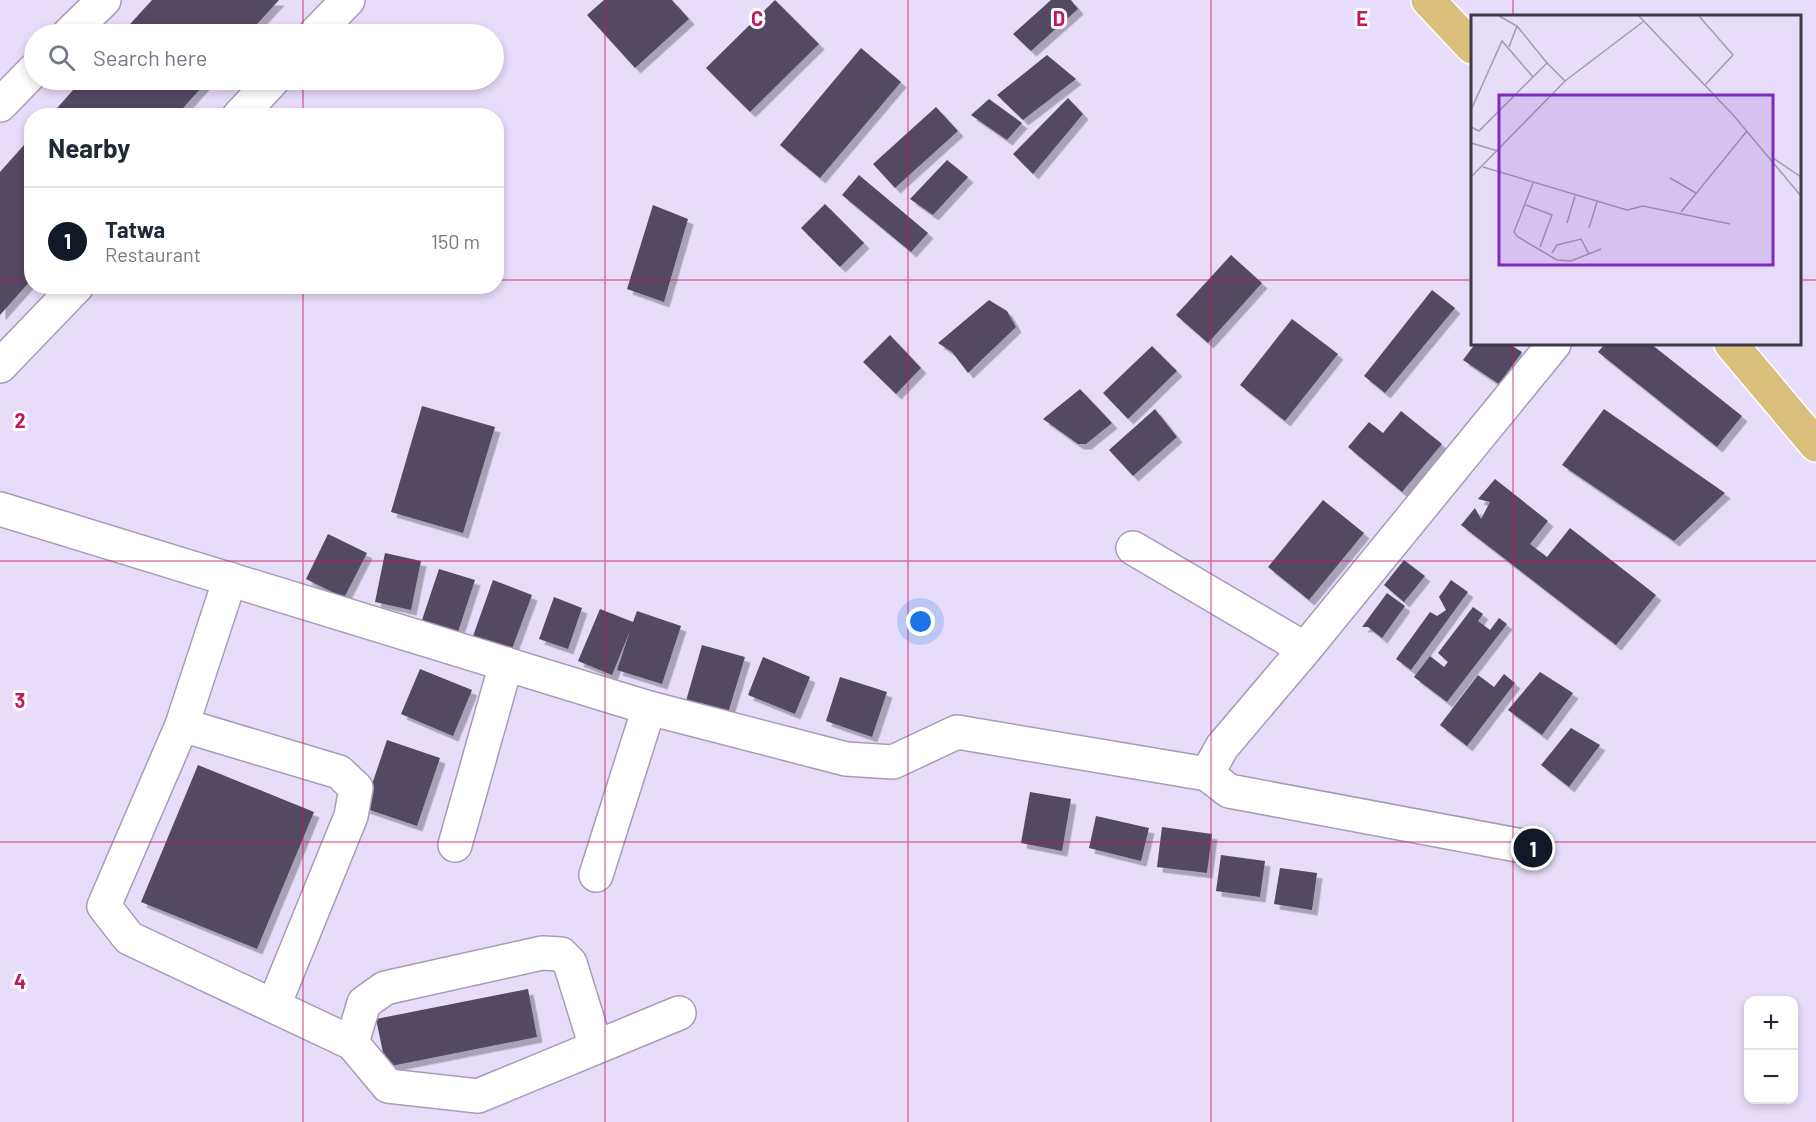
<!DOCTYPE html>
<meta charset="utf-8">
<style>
:root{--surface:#fff;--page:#f6f6f7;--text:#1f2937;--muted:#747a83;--line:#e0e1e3;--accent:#111827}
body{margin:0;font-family:Barlow,sans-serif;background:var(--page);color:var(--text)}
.controls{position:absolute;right:18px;bottom:18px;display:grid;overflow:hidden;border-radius:12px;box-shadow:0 3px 9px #0003}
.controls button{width:54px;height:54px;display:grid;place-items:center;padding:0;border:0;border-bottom:2px solid var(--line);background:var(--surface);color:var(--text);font:30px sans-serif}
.you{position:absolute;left:921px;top:622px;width:21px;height:21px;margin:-15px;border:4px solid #fff;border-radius:50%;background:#1a73e8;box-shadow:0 0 0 9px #1a73e833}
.badge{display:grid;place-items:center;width:39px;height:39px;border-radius:50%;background:var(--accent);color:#fff;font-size:20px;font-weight:700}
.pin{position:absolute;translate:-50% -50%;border:3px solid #fff;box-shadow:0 2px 6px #0006}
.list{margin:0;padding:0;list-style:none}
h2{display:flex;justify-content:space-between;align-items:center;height:78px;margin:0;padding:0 24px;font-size:26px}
h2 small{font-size:20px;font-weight:400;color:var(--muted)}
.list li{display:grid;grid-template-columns:39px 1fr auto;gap:18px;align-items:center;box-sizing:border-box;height:108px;padding:0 24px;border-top:2px solid var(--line)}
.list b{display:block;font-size:22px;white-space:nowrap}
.list p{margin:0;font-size:20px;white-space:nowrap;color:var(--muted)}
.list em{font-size:20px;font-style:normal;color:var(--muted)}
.icon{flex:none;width:33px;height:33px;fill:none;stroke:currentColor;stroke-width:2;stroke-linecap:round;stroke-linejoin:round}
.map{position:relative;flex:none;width:1816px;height:1122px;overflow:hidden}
.search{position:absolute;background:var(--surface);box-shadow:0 3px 9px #0003;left:24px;top:24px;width:480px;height:66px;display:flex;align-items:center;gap:15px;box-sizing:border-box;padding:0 21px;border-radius:33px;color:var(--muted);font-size:22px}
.panel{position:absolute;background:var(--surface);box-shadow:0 3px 9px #0003;left:24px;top:108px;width:480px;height:186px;border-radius:24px}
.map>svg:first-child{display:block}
.building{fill:#534962;filter:url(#shadow)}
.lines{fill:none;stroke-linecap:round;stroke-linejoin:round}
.minor-casing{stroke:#a79cb8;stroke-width:36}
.major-casing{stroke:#fff;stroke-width:36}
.minor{stroke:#fff;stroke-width:33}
.major{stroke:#dabf7c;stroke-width:33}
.grid{fill:none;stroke:#c2185b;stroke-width:1.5;stroke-opacity:0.55}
.inset-road{fill:none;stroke:#a39bb1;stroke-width:1.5}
.view{fill:#7b2cbf;fill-opacity:0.15;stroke:#7b2cbf;stroke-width:3}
.inset-edge{fill:none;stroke:#3e3a45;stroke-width:3}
.grid-label{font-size:20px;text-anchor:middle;font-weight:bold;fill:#c2185b;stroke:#fff;stroke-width:6;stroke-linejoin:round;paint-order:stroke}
</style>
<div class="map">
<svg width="1816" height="1122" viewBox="0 0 1816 1122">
<defs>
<filter id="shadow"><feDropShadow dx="5.5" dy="5.5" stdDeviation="0" flood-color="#0004"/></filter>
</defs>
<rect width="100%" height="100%" fill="#e7dcf9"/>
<g class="building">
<polygon points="152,0 279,0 248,34 121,34"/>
<polygon points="604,0 672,0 689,19 635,68 587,15"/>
<polygon points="775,0 819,44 750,112 706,68"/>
<polygon points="1051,0 1071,0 1078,9 1031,51 1013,34"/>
<polygon points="861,48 901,82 820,178 780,145"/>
<polygon points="1047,55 1076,79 1023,120 997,95"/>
<polygon points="82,80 208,80 176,116 50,116"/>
<polygon points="1068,98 1083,114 1033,174 1013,154"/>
<polygon points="989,99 1022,123 1007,140 971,115"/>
<polygon points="936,107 958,131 895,188 873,164"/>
<polygon points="32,136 32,279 0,315 0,172"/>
<polygon points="947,160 968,177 933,215 910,199"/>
<polygon points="859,175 928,233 911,252 842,195"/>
<polygon points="825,204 864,243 840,267 801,228"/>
<polygon points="653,205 688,219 664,302 627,289"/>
<polygon points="1231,255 1262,283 1208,343 1176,315"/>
<polygon points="1432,290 1455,308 1385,393 1364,376"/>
<polygon points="989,300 1007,311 1016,327 968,373 952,352 938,343"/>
<polygon points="1292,319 1338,354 1285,421 1240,385"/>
<polygon points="890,335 921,368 896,394 863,362"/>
<polygon points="1475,344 1509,344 1522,352 1499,384 1463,360"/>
<polygon points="1605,344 1651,344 1742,416 1717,447 1598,352"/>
<polygon points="1152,346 1177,371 1128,419 1103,393"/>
<polygon points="1080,389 1112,423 1086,444 1078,444 1043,419"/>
<polygon points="422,406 495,427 463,533 391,512"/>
<polygon points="1155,409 1177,437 1133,476 1109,450"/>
<polygon points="1604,409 1725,493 1674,541 1562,465"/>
<polygon points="1401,411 1442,444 1402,492 1348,447 1369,422 1383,433"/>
<polygon points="1495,479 1548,521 1530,544 1547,557 1570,528 1656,595 1616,645 1461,525 1475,508 1481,519 1490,502 1478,499"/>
<polygon points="1323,500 1364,533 1309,600 1268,567"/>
<polygon points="328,534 367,553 344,598 306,579"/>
<polygon points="385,553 421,561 411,610 375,602"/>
<polygon points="1404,560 1425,576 1404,602 1384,585"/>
<polygon points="439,569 475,580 458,632 422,620"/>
<polygon points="493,580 532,595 512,649 473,636"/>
<polygon points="1451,580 1468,592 1411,670 1396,659 1430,612 1437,616 1446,610 1439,597"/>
<polygon points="1387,593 1405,606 1382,638 1368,627 1362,627"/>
<polygon points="554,597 582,608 568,649 539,639"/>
<polygon points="1473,607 1483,614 1478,621 1490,630 1499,618 1507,624 1447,702 1414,677 1430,656 1444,667 1448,662 1438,653"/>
<polygon points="600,609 633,622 637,611 681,626 662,684 617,670 630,631 612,675 578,661"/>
<polygon points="702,645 745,657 728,713 686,701"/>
<polygon points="763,657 810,677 795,714 748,695"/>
<polygon points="420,669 472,690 453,736 401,714"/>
<polygon points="1540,672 1573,693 1542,735 1508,710"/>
<polygon points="1504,674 1515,683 1467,746 1440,725 1478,675 1494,687"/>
<polygon points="840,677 887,692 872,737 826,721"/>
<polygon points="1571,728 1600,745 1569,787 1541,765"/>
<polygon points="387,740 440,758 417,826 364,808"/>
<polygon points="198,765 314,812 257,949 141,902"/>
<polygon points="1030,792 1071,799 1062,851 1021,843"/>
<polygon points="1096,816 1149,828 1141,861 1089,848"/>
<polygon points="1162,827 1212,834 1207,873 1157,867"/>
<polygon points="1221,855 1265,861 1260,897 1216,891"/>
<polygon points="1280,868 1317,873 1312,910 1274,904"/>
<polygon points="528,989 537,1037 386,1067 376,1019"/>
</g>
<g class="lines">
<g class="minor-casing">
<g id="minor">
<polyline points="69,34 104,0"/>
<polyline points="315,34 348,0"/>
<polyline points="0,105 34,70"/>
<polyline points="239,116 273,80"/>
<polyline points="0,366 77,286"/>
<polyline points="0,509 649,708 846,759 893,762 957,732 1207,774 1229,791 1533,848"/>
<polyline points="1133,548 1305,649"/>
<polyline points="230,579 182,725 104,906 129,938 352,1043 388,1086 478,1096 679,1013"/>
<polyline points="182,725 339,772 356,788 351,816 274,1005"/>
<polyline points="1207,774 1222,747 1305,649 1554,344"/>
<polyline points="455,845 506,664"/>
<polyline points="596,875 649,708"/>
<polyline points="352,1043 364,1003 385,988 542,953 561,954 570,963 596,1047"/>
</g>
</g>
<g class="major-casing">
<g id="major">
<polyline points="1428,0 1472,47"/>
<polyline points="1731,344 1816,445"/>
</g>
</g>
<use href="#minor" class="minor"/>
<use href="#major" class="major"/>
</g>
<path class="grid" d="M303 0V34M605 0V1122M908 0V1122M1211 0V1122M1513 0V16M303 80V116M0 280H32M496 280H1472M1800 280H1816M303 286V1122M1513 344V1122M0 561H1816M0 842H1816"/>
<g transform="translate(1471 15)">
<rect width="330" height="330" fill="#e7dcf9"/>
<path class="inset-road" d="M28 1 46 11 38 32M168 1 263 101 330 181M228 1 262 40 234 70M46 11 76 48M0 95 31 26 62 62M0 112 8 116 76 48 94 66M0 128 27 136M302 143 330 162M12 152 156 195 172 191 259 209M0 162 94 66 173 6M199 163 225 178M62 168 43 217 47 222 86 245 100 246 130 234M55 190 81 200 69 232M210 197 276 116M96 208 104 181M118 213 126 187M81 238 86 230 110 224 118 239"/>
<path class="view" d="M28 80H302V250H28Z"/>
<rect width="330" height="330" class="inset-edge"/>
</g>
<g class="grid-label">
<text x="757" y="26">C</text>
<text x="1059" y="26">D</text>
<text x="1362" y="26">E</text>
<text x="20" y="428">2</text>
<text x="20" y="708">3</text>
<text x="20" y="989">4</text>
</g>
</svg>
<div class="controls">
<button>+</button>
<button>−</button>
</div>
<div class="you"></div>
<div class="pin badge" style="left:1533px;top:848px">1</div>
<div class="search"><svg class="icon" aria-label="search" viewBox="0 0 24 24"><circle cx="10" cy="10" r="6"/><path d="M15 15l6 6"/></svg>Search here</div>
<section class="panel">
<h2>Nearby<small></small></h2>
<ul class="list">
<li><span class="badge">1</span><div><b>Tatwa</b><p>Restaurant</p></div><em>150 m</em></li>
</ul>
</section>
</div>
